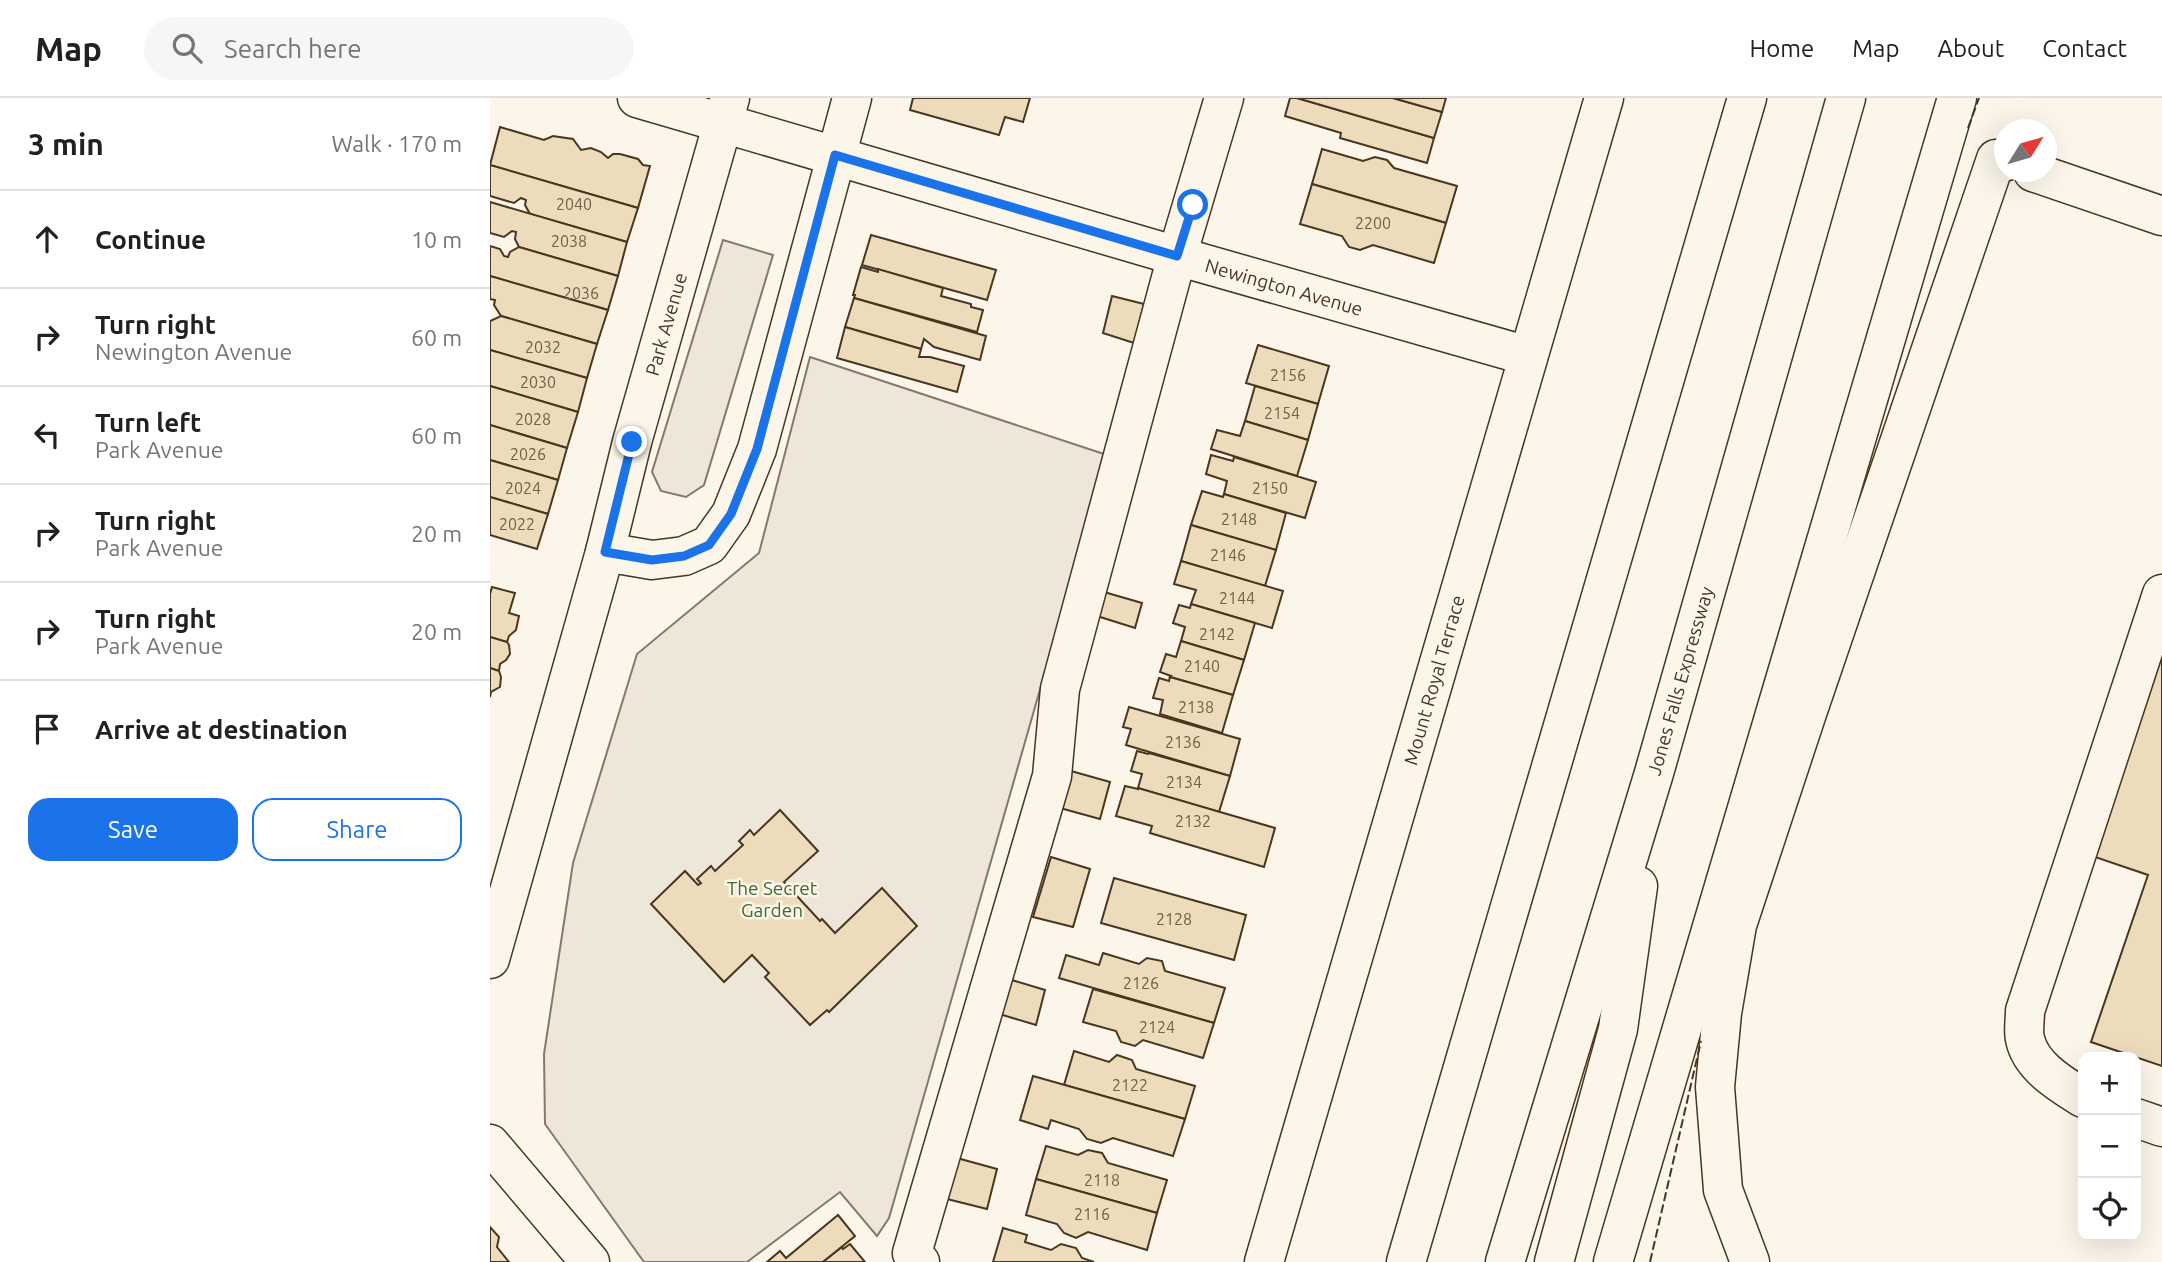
<!DOCTYPE html>
<meta charset="utf-8">
<style>
:root{--surface:#fff;--page:#f6f6f6;--text:#202124;--muted:#757577;--line:#e0e0e0;--accent:#1a73e8}
body{margin:0;font-family:Ubuntu,sans-serif;background:var(--page);color:var(--text)}
.controls{position:absolute;right:21px;bottom:21px;display:grid;overflow:hidden;border-radius:14px;box-shadow:0 7px 28px #0002}
.controls button{width:63px;height:63px;display:grid;place-items:center;padding:0;border:0;border-bottom:2px solid var(--line);background:var(--surface);color:var(--text);font:35px sans-serif}
.compass{position:absolute;left:1504px;top:21px;width:63px;height:63px;border-radius:50%;background:var(--surface);box-shadow:0 7px 28px #0002;rotate:53deg}
.stop{position:absolute;width:21px;height:21px;margin:-16px;border:5px solid #1a73e8;border-radius:50%;background:#fff}
.stop.end{background:#1a73e8;border-color:#fff;box-shadow:0 2px 7px #0008}
.list{margin:0;padding:0;list-style:none}
h2{display:flex;justify-content:space-between;align-items:center;height:91px;margin:0;padding:0 28px;font-size:30px}
h2 small{font-size:23px;font-weight:400;color:var(--muted)}
.list li{display:grid;grid-template-columns:46px 1fr auto;gap:21px;align-items:center;box-sizing:border-box;height:98px;padding:0 28px;border-top:2px solid var(--line)}
.list b{display:block;font-size:26px;white-space:nowrap}
.list p{margin:0;font-size:23px;white-space:nowrap;color:var(--muted)}
.list em{font-size:23px;font-style:normal;color:var(--muted)}
.actions{display:flex;gap:14px;padding:21px 28px}
.actions a{flex:1;padding:16px 0;border:2px solid var(--accent);border-radius:21px;text-align:center;font-size:24px;color:var(--accent)}
.actions .main{background:var(--accent);color:#fff}
.icon{flex:none;width:38px;height:38px;fill:none;stroke:currentColor;stroke-width:2;stroke-linecap:round;stroke-linejoin:round}
.map{position:relative;flex:none;width:1672px;height:1164px;overflow:hidden}
header{display:flex;align-items:center;gap:42px;box-sizing:border-box;height:98px;padding:0 35px;background:var(--surface);border-bottom:2px solid var(--line)}
header strong{font-size:33px}
nav{display:flex;gap:38px;margin-inline-start:auto;font-size:24px}
.search{width:490px;height:63px;background:var(--page);display:flex;align-items:center;gap:18px;box-sizing:border-box;padding:0 24px;border-radius:38px;color:var(--muted);font-size:26px}
main{display:flex}
aside{flex:1;background:var(--surface)}
.map>svg:first-child{display:block}
.green{fill:#ede6d9;stroke:#887966;stroke-width:2}
.building{fill:#ecdcbc;stroke:#4a3520;stroke-width:2}
.lines{fill:none;stroke-linecap:round;stroke-linejoin:round}
.minor-casing{stroke:#4a3520;stroke-width:41}
.highway-casing{stroke:#4a3520;stroke-width:41}
.minor{stroke:#fbf6e9;stroke-width:38}
.highway{stroke:#fbf6e9;stroke-width:38}
.fence{stroke:#4a3520;stroke-width:2;stroke-dasharray:9 3.5;stroke-linecap:butt}
.route{stroke:#1a73e8;stroke-width:9}
.labels{text-anchor:middle;dominant-baseline:central;stroke-width:5;stroke-linejoin:round;paint-order:stroke}
.number-label{font-size:16px;fill:#725f47}
.street-label{font-size:19px;fill:#4a3520;stroke:#fbf6e9}
.park-label{font-size:19px;fill:#436837;stroke:#fbf6e9}
</style>
<header>
<strong>Map</strong>
<div class="search"><svg class="icon" aria-label="search" viewBox="0 0 24 24"><circle cx="10" cy="10" r="6"/><path d="M15 15l6 6"/></svg>Search here</div>
<nav><a>Home</a><a>Map</a><a>About</a><a>Contact</a></nav>
</header>
<main>
<aside>
<h2>3 min<small>Walk · 170 m</small></h2>
<ul class="list">
<li><svg class="icon" aria-label="ahead" viewBox="0 0 24 24"><path d="M12 20V5M6 11l6-6 6 6"/></svg><div><b>Continue</b></div><em>10 m</em></li>
<li><svg class="icon" aria-label="right" viewBox="0 0 24 24"><path d="M7 20v-9h11M14 6l5 5-5 5"/></svg><div><b>Turn right</b><p>Newington Avenue</p></div><em>60 m</em></li>
<li><svg class="icon" aria-label="left" viewBox="0 0 24 24"><path d="M17 20v-9H6M10 6l-5 5 5 5"/></svg><div><b>Turn left</b><p>Park Avenue</p></div><em>60 m</em></li>
<li><svg class="icon" aria-label="right" viewBox="0 0 24 24"><path d="M7 20v-9h11M14 6l5 5-5 5"/></svg><div><b>Turn right</b><p>Park Avenue</p></div><em>20 m</em></li>
<li><svg class="icon" aria-label="right" viewBox="0 0 24 24"><path d="M7 20v-9h11M14 6l5 5-5 5"/></svg><div><b>Turn right</b><p>Park Avenue</p></div><em>20 m</em></li>
<li><svg class="icon" aria-label="arrive" viewBox="0 0 24 24"><path d="M6 21V4h12l-3 4 3 4H6"/></svg><div><b>Arrive at destination</b></div></li>
</ul>
<div class="actions"><a class="main">Save</a><a>Share</a></div>
</aside>
<div class="map">
<svg width="1672" height="1164" viewBox="0 0 1672 1164">
<rect width="100%" height="100%" fill="#fbf6e9"/>
<g class="green">
<polygon points="233,142 283,157 214,387 196,399 171,393 162,374"/>
<polygon points="320,259 617,357 399,1120 387,1138 350,1094 257,1164 154,1164 55,1026 54,956 83,765 147,556 269,455"/>
</g>
<g class="building">
<polygon points="423,0 540,0 533,24 515,19 509,37 420,12"/>
<polygon points="800,0 807,0 944,40 937,65 850,40 851,35 795,18"/>
<polygon points="807,0 903,0 952,14 944,40"/>
<polygon points="903,0 956,0 952,14"/>
<polygon points="10,29 54,42 63,38 83,41 91,52 101,50 111,54 118,60 123,56 130,56 148,61 153,67 160,68 148,110 0,67"/>
<polygon points="832,51 873,63 885,59 897,62 904,70 967,88 956,125 822,86"/>
<polygon points="0,67 148,110 137,144 40,116 35,107 36,102 31,100 24,105 0,98"/>
<polygon points="822,86 956,125 944,165 883,147 870,152 859,149 852,138 810,126"/>
<polygon points="0,104 137,144 128,178 29,149 25,141 26,134 22,133 14,139 0,135"/>
<polygon points="381,137 506,172 497,202 372,167"/>
<polygon points="0,148 10,151 14,158 18,159 20,154 29,149 128,178 118,212 0,178"/>
<polygon points="371,169 388,174 388,171 453,190 451,198 481,206 481,209 493,212 487,234 364,200 365,197 363,197"/>
<polygon points="0,178 118,212 107,246 11,218 4,207 5,202 0,201"/>
<polygon points="622,198 654,206 644,245 613,235"/>
<polygon points="364,200 496,238 490,262 444,249 434,241 431,251 355,229"/>
<polygon points="11,218 107,246 97,280 0,252 0,223"/>
<polygon points="355,229 431,251 429,259 440,259 474,268 467,294 347,260"/>
<polygon points="768,247 839,268 828,306 756,285"/>
<polygon points="0,252 97,280 88,314 0,288"/>
<polygon points="0,288 88,314 77,350 0,327"/>
<polygon points="765,288 828,306 818,342 755,323"/>
<polygon points="755,323 818,342 807,378 721,351 727,332 750,338"/>
<polygon points="0,327 77,350 68,382 0,362"/>
<polygon points="721,357 743,363 744,359 826,384 815,420 734,396 737,383 716,376"/>
<polygon points="0,362 68,382 58,416 0,399"/>
<polygon points="712,393 733,399 734,396 796,415 786,452 701,427"/>
<polygon points="0,399 58,416 47,451 0,437"/>
<polygon points="701,427 786,452 775,488 691,463"/>
<polygon points="691,463 793,493 782,530 701,506 706,492 684,486"/>
<polygon points="2,489 25,495 19,515 29,518 26,532 19,538 17,544 0,539 0,496"/>
<polygon points="614,494 652,505 645,530 607,518"/>
<polygon points="701,506 765,525 754,562 691,543 695,529 683,525 689,507 700,510"/>
<polygon points="0,539 17,544 19,547 20,556 16,562 10,566 9,573 0,570"/>
<polygon points="691,543 754,562 743,597 680,579 681,578 670,574 676,556 686,559"/>
<polygon points="1672,554 1672,968 1601,944 1658,777 1602,758"/>
<polygon points="0,570 9,573 11,579 10,589 1,594 0,599"/>
<polygon points="680,579 743,597 732,635 670,616 673,602 663,600 669,580 679,583"/>
<polygon points="639,609 750,641 740,678 636,647 641,631 633,629"/>
<polygon points="647,653 658,656 659,655 740,678 729,714 648,690 652,676 641,673"/>
<polygon points="581,673 620,684 610,721 570,710"/>
<polygon points="635,688 648,691 648,690 785,730 774,769 660,735 662,728 626,718"/>
<polygon points="290,712 328,753 294,784 330,823 332,821 345,835 392,790 427,828 339,914 337,912 320,927 275,879 279,875 262,857 234,884 161,806 195,773 208,787 211,785 207,781 221,768 225,773 253,747 249,743 260,732 264,737"/>
<polygon points="561,759 600,771 583,829 543,819"/>
<polygon points="624,780 756,817 744,862 611,825"/>
<polygon points="613,855 649,866 657,860 672,863 675,873 735,890 724,925 569,880 576,857 609,867"/>
<polygon points="515,880 555,892 546,927 506,915"/>
<polygon points="603,891 724,925 713,960 653,942 645,948 631,944 626,933 593,924"/>
<polygon points="584,953 619,964 627,957 642,962 646,971 705,988 695,1021 574,987"/>
<polygon points="543,978 695,1021 683,1058 623,1040 611,1045 597,1041 589,1031 561,1022 558,1031 530,1022"/>
<polygon points="556,1048 588,1057 598,1052 612,1055 618,1065 677,1082 667,1115 546,1081"/>
<polygon points="467,1060 507,1071 497,1111 457,1101"/>
<polygon points="546,1081 667,1115 657,1152 598,1134 586,1140 574,1135 567,1126 536,1117"/>
<polygon points="348,1117 365,1138 333,1164 277,1164 290,1153 296,1160"/>
<polygon points="0,1129 9,1139 7,1149 19,1164 0,1164"/>
<polygon points="513,1130 537,1137 535,1144 561,1152 571,1146 586,1150 592,1160 604,1164 503,1164"/>
<polygon points="360,1146 375,1164 333,1164 352,1149 353,1151"/>
</g>
<g class="lines">
<g class="minor-casing">
<g id="minor">
<polyline points="147,0 687,158 1038,258"/>
<polyline points="1543,74 1672,118"/>
<polyline points="115,454 162,462 194,458 219,447 241,416 267,351 362,0"/>
<polyline points="0,861 115,454 142,344 240,0"/>
<path d="M1593 1000C1571 986 1541 969 1535 941 1533 933 1535 922 1535 913L1672 496"/>
<polyline points="1646,1020 1672,1029"/>
<polyline points="0,1046 100,1164"/>
<polyline points="430,1164 422,1155 562,678 570,591 687,158 734,0"/>
<polyline points="774,1164 1114,0"/>
<polyline points="1260,1164 1233,1092 1225,989 1232,915 1247,827 1317,615 1506,61 1514,64"/>
</g>
</g>
<g class="highway-casing">
<g id="highway">
<polyline points="916,1164 1257,0"/>
<polyline points="1015,1164 1164,675 1356,0"/>
<polyline points="1064,1164 1128,931 1148,788"/>
<polyline points="1123,1164 1467,0"/>
</g>
</g>
<use href="#minor" class="minor"/>
<use href="#highway" class="highway"/>
<g class="fence">
<polyline points="1478,30 1489,0"/>
<polyline points="1160,1164 1211,943"/>
</g>
</g>
<g class="lines">
<polyline class="route" points="142,344 115,454 162,462 194,458 219,447 241,416 267,351 345,57 687,158 703,107"/>
</g>
<g class="labels">
<g class="number-label">
<text x="84" y="106">2040</text>
<text x="883" y="125">2200</text>
<text x="79" y="143">2038</text>
<text x="91" y="195">2036</text>
<text x="53" y="249">2032</text>
<text x="798" y="277">2156</text>
<text x="48" y="284">2030</text>
<text x="792" y="315">2154</text>
<text x="43" y="321">2028</text>
<text x="38" y="356">2026</text>
<text x="33" y="390">2024</text>
<text x="780" y="390">2150</text>
<text x="749" y="421">2148</text>
<text x="27" y="426">2022</text>
<text x="738" y="457">2146</text>
<text x="747" y="500">2144</text>
<text x="727" y="536">2142</text>
<text x="712" y="568">2140</text>
<text x="706" y="609">2138</text>
<text x="693" y="644">2136</text>
<text x="694" y="684">2134</text>
<text x="703" y="723">2132</text>
<text x="684" y="821">2128</text>
<text x="651" y="885">2126</text>
<text x="667" y="929">2124</text>
<text x="640" y="987">2122</text>
<text x="612" y="1082">2118</text>
<text x="602" y="1116">2116</text>
</g>
<g class="street-label">
<text transform="translate(794 189) rotate(16)">Newington Avenue</text>
<text transform="translate(176 226) rotate(-74)">Park Avenue</text>
<text transform="translate(944 582) rotate(-74)">Mount Royal Terrace</text>
<text transform="translate(1190 583) rotate(-74)">Jones Falls Expressway</text>
</g>
<g class="park-label">
<text x="282" y="790">The Secret<tspan x="282" dy="22">Garden</tspan></text>
</g>
</g>
</svg>
<div class="controls">
<button>+</button>
<button>−</button>
<button><svg class="icon" aria-label="locate" viewBox="0 0 24 24"><circle cx="12" cy="12" r="6"/><path d="M12 2v4M12 18v4M2 12h4M18 12h4"/></svg></button>
</div>
<svg class="compass" viewBox="-18 -18 36 36"><path d="M0-13l5 13h-10z" fill="#e53935"/><path d="M0 13l5-13h-10z" fill="#757577"/></svg>
<div class="stop" style="left:703px;top:107px"></div>
<div class="stop end" style="left:142px;top:344px"></div>
</div>
</main>
